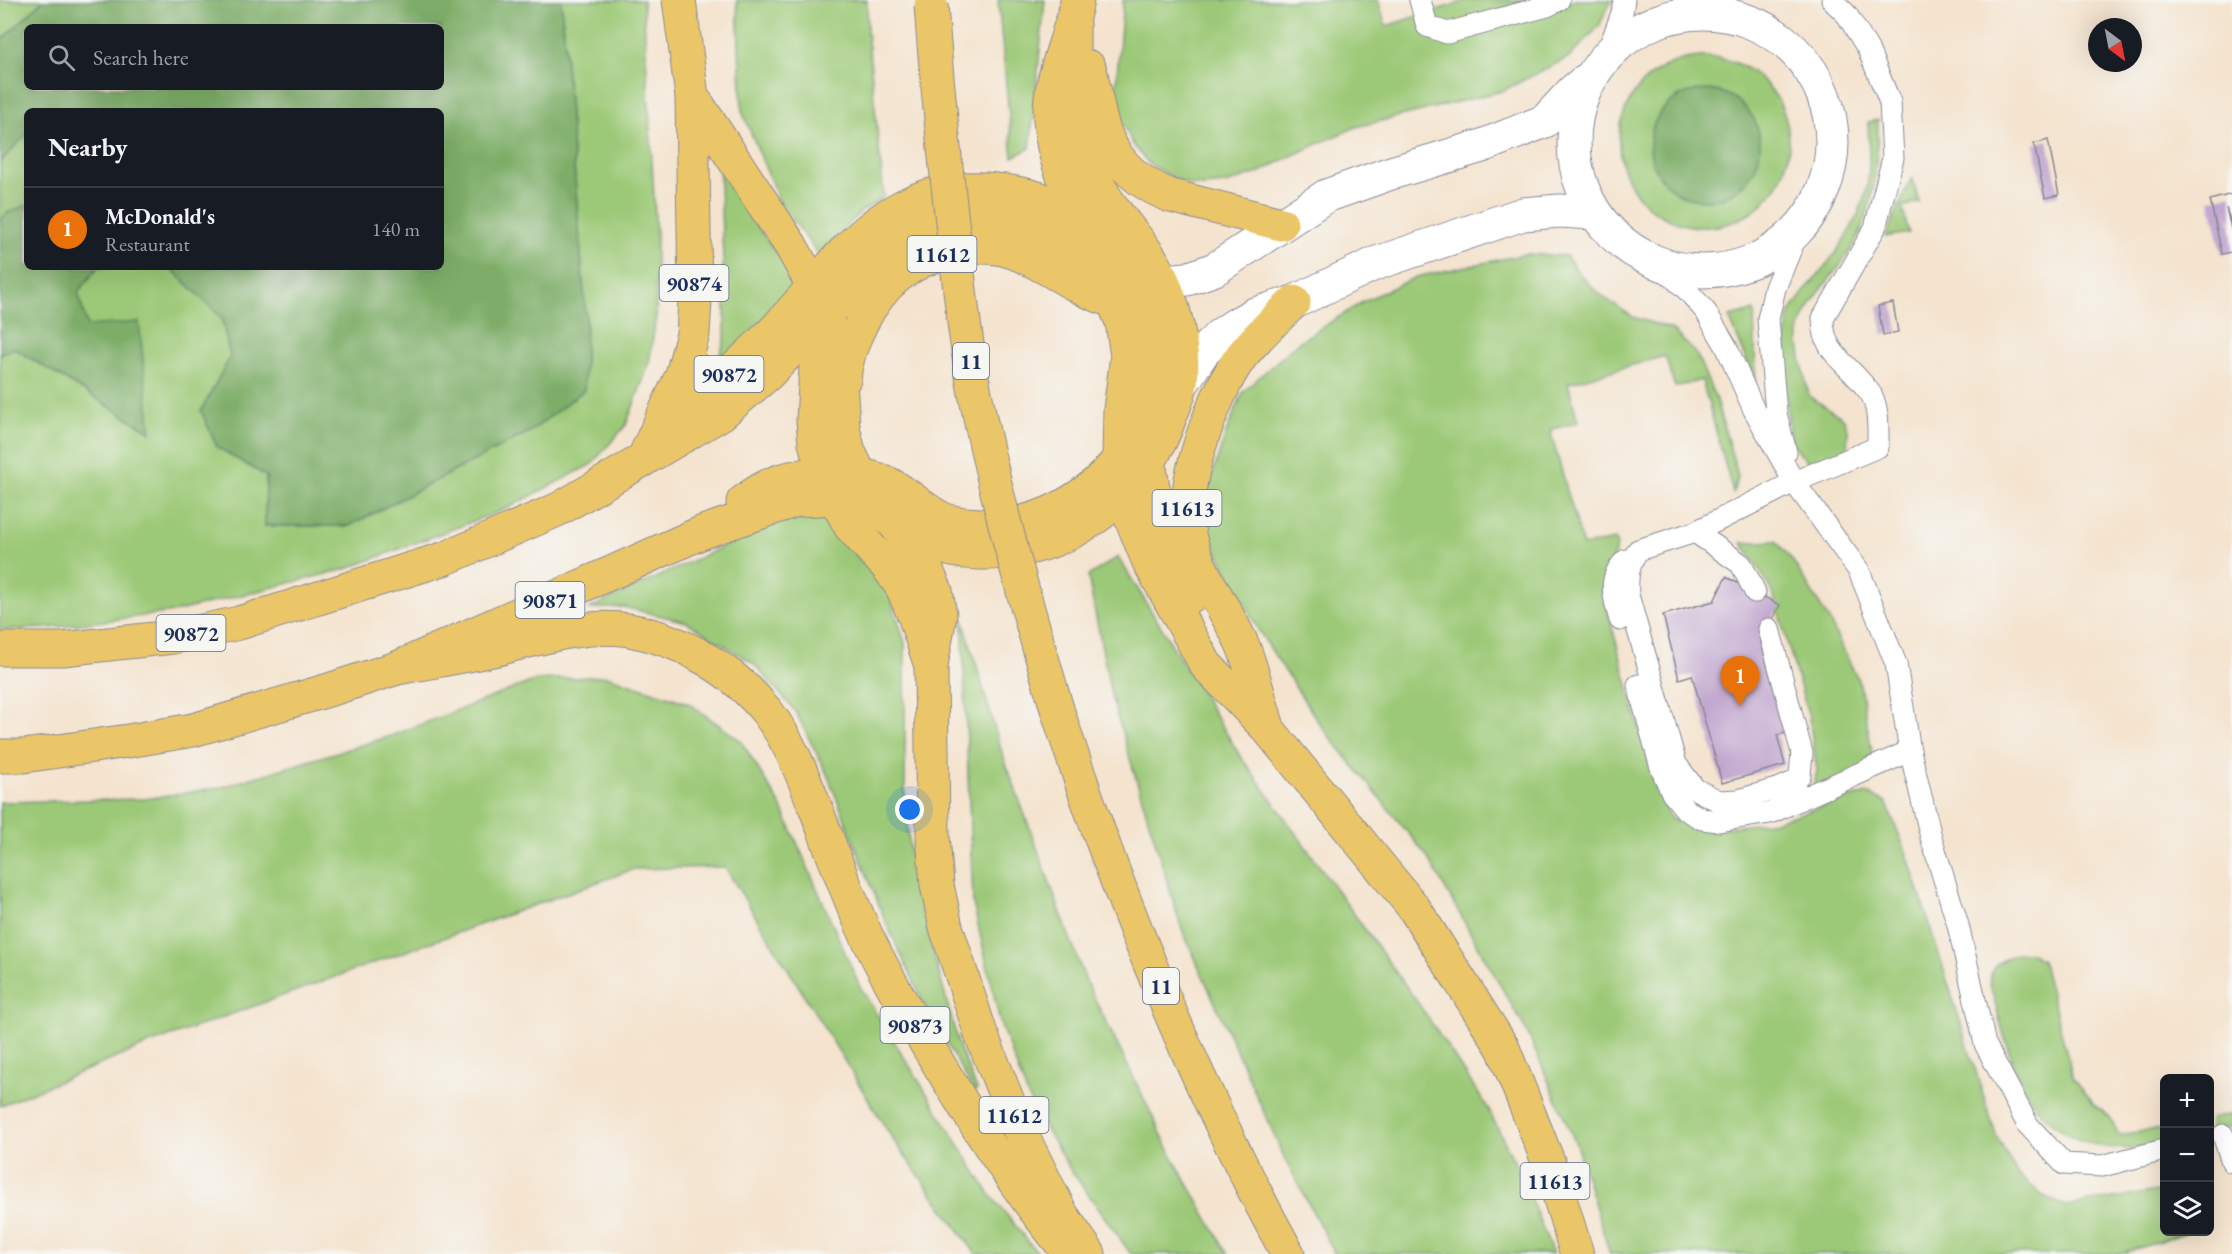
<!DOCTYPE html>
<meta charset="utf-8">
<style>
:root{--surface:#171b24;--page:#20242c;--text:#f1f3f6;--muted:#9ea1a6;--line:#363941;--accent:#7c3aed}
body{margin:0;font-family:"EB Garamond",serif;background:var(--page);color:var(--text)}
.controls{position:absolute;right:18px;bottom:18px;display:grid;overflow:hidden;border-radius:9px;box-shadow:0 6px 24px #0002}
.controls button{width:54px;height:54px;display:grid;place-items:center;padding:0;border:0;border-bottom:2px solid var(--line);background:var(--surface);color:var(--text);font:30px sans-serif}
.compass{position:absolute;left:2088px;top:18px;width:54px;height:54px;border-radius:50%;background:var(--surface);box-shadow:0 6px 24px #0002;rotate:148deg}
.you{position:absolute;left:910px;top:810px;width:21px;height:21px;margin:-15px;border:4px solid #fff;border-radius:50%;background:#1a73e8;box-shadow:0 0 0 9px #1a73e833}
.badge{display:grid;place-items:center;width:39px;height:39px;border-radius:50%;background:var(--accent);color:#fff;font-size:20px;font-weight:700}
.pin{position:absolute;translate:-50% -50px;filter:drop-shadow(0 2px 3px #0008)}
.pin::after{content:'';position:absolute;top:32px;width:21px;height:18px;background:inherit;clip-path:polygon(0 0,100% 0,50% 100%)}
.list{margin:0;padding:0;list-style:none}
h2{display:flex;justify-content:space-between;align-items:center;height:78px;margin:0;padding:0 24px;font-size:26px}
h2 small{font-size:20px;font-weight:400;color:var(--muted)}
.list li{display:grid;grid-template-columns:39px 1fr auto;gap:18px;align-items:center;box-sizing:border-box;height:84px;padding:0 24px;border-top:2px solid var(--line)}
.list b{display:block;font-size:22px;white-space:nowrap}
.list p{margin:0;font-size:20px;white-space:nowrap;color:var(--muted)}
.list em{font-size:20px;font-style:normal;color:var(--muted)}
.icon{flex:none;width:33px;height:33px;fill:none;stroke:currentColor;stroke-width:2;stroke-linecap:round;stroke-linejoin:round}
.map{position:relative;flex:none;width:2232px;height:1254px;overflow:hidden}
.search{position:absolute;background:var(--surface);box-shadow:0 6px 24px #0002;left:24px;top:24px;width:420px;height:66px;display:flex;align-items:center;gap:15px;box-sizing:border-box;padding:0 21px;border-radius:9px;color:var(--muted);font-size:22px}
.panel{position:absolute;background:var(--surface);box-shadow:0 6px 24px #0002;left:24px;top:108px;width:420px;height:162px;border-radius:9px}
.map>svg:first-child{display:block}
.green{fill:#9cc977;stroke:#5c7c6a;stroke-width:1.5}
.forest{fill:#7dad68;stroke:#4c6e63;stroke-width:1.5;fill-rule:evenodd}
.building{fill:#c0a4ce}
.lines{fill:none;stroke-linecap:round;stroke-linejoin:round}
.lane-casing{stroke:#888996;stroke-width:23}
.street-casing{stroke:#888996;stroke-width:35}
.primary-casing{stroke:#888996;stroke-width:35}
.highway-casing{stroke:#888996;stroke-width:35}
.lane{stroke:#fff;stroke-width:21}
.street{stroke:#fff;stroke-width:33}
.primary{stroke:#ebc669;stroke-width:33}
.highway{stroke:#ebc669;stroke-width:33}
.primary-bridge-casing{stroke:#888996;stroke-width:35;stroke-linecap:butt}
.primary-bridge{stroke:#ebc669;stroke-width:33}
.labels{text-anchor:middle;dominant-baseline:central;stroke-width:4.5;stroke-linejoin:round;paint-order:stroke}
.shield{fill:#f6f6f2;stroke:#5d6b8a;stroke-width:1.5}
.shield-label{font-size:21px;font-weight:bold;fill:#1b2f5e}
</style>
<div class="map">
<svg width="2232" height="1254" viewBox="0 0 2232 1254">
<rect width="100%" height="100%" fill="#f6f6f2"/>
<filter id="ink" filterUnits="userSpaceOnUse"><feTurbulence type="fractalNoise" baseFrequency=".0167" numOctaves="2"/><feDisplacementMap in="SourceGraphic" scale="12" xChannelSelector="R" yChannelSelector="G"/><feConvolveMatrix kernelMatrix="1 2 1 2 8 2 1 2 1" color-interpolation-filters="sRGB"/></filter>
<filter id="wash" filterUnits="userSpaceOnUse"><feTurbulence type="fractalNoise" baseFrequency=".008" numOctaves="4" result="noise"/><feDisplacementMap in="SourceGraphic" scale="24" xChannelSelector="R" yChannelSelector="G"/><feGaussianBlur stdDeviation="1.35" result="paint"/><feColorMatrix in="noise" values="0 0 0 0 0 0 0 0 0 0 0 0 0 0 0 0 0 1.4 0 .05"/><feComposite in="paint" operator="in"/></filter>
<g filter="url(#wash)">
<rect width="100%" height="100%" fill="#f4e3ce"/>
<g class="green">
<polygon points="0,0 43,0 0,42"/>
<polygon points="561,0 643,0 656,235 656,316 649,364 626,425 592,464 506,509 346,569 174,612 49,628 0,630 0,354 14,348 151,432 87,326 78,292 98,267 167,267 173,270 222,318 230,357 202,411 217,447 266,476 265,526 349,526 531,431 584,390 586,318"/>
<polygon points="737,0 867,0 867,30 884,197 862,211 818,254 779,201 742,111"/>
<polygon points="998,0 1045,0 1030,148 1013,157"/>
<polygon points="1123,0 1378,0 1386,26 1468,0 1611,0 1599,26 1570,57 1502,91 1356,127 1293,155 1258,173 1225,184 1204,186 1190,185 1172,177 1149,164 1134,146 1121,120 1116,89"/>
<circle cx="1704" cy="142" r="85"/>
<path d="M1878 120C1877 163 1876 206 1854 245 1838 273 1804 302 1799 333 1797 347 1806 381 1809 396L1844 419 1848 431 1847 447 1839 460 1815 466C1805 460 1796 452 1791 439 1786 424 1784 331 1789 316 1793 302 1818 276 1827 264 1844 243 1864 209 1868 182 1870 162 1869 142 1868 122Z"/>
<polygon points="27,134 27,205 7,213 0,221 0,162"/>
<polygon points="719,161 749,215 779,256 795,284 747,336 717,362 725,339 725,308"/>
<polygon points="1912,177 1919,202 1902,207 1909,233 1885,237"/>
<polygon points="1526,254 1566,256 1582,277 1602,296 1633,317 1671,329 1696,353 1716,400 1738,476 1733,493 1702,380 1675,387 1665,356 1568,383 1578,422 1550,430 1583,546 1615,540 1617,546 1602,591 1656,786 1671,819 1716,829 1776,821 1866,793 1886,802 1908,857 1996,1135 2017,1174 2043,1196 2065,1206 2164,1190 2164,1232 2188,1232 2120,1254 1610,1254 1576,1144 1527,1032 1426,855 1321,726 1259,631 1206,531 1204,501 1227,430 1243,392 1297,343 1366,300 1416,277"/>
<polygon points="1754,311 1756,382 1729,317"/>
<polygon points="794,518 826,520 890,595 905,643 905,802 913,879 959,1046 977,1090 974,1092 924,1004 886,923 827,774 795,711 753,663 687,622 624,607 588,609 772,524"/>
<polygon points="1776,541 1792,560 1828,618 1860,684 1872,752 1859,774 1813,788 1817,771 1809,717 1772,590 1742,543"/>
<polygon points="1118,557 1239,754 1420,1006 1486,1105 1522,1177 1553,1254 1335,1254 1283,1155 1181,927 1112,699 1088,576"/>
<polygon points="962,616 1001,750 1085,979 1172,1156 1228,1254 1131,1254 1068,1166 1032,1106 1001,1026 973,903"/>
<polygon points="607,676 690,704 741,741 781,806 860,987 989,1193 1038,1254 976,1254 894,1141 725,867 634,869 149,1044 0,1106 0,802 145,799 222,787 391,736 536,680"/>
<path d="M2018 953H2030L2042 960 2073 1077 2096 1106 2110 1117 2119 1135 2164 1128V1144C2103 1159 2045 1138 2019 1078 2006 1050 1999 1015 1990 985 1990 964 1999 961 2018 953Z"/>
<polygon points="2232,1114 2232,1127 2210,1132 2210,1119"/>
</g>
<g class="forest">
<path d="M43 0H561L586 319 584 390 531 431 349 526H265L266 476 217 447 201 411 230 357 222 318 173 270 167 267H441V111H27V134L0 162V42ZM27 27H441V87H27Z"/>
<circle cx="1705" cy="145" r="55"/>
<polygon points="27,205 27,267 98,267 78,292 87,326 139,322 151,432 14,348 0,354 0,221 7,213"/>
</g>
<g id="blocks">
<g class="building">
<polygon points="2048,140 2059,195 2045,198 2034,144"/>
<polygon points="2232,194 2232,225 2226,208 2232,233 2232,252 2222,254 2210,200"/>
<polygon points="1893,303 1898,332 1883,335 1878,306"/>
<polygon points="1726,577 1780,605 1761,642 1786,733 1777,735 1785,765 1722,783 1692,675 1679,679 1663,615 1714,601"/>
</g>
</g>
</g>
<g filter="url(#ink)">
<use href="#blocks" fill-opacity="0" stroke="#888996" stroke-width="1.5"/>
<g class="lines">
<g class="lane-casing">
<g id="lane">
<polyline points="1420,0 1427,26 1447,33 1547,6 1559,0"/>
<polyline points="1720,0 1743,20"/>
<polyline points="1606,57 1622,13 1624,0"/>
<polyline points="1658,264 1687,290 1706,312 1726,346 1754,410 1794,482 1859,571 1896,664 1910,751 1931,837 1958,925 1985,1044 2028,1125 2064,1164 2102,1166 2164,1150"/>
<polyline points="1786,452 1776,413 1768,319 1775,288 1799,229"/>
<polyline points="1695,532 1741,564 1755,592"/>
<path d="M1620 620C1614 598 1606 578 1626 560"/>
<path d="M1769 629 1802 753 1800 775 1796 781 1780 788 1738 800 1719 801 1695 789 1676 764 1628 595C1627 577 1628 566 1638 550L1695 532 1794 482 1878 447C1878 430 1879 411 1872 396 1870 392 1866 388 1863 384 1843 360 1823 352 1823 318L1875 228 1893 158 1890 102 1868 49 1847 15 1832 0"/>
<polyline points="1638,685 1661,768 1672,793 1686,810 1702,819 1719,821 1770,813 1910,751"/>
<polyline points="2223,1135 2232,1162"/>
</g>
</g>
<g class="street-casing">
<g id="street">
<circle cx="1703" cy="142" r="129"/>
<polyline points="1163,281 1187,279 1215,269 1326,196 1391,173 1482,146 1545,121 1573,91 1585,81"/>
<polyline points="1181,385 1203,352 1220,335 1238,323 1255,314 1294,302 1374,264 1523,214 1560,211 1594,213"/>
</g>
</g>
<g class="primary-casing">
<g id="primary">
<polyline points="679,0 692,96 791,246 812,284 830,329 839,366 843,427 849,452 868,491 885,516"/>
<path d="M1077 0C1070 39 1048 79 1050 120 1052 155 1067 193 1088 221 1109 248 1133 271 1145 303 1154 328 1156 358 1153 384 1151 399 1148 414 1148 429 1148 487 1163 545 1191 596"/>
<path d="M1089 67C1094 84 1096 101 1100 117 1110 158 1133 181 1171 196L1281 224"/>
<path d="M813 287C869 219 923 174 1016 193 1043 198 1066 206 1087 223"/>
<path d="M844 379C847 344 870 298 898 276 927 253 975 240 1010 251 1050 264 1080 296 1122 302"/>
<path d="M849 473C861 475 874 477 885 482 906 491 922 509 943 519 954 524 967 524 979 525 1038 530 1094 496 1127 448"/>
<path d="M835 498C849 500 865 503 878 511 888 517 896 526 907 532 929 545 955 553 981 553 1068 554 1142 499 1170 417 1174 406 1180 394 1181 383 1184 352 1178 322 1168 294 1155 257 1137 240 1114 210 1102 194 1092 174 1084 154 1069 114 1074 66 1073 24"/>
<polyline points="898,528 928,573 936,591 940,615 931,666 933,836 937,885 946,927 981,1034 1019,1129 1062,1215 1089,1254"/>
<polyline points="931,666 914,615 902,587 888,567 850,526 826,481 815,443 813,421 816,367 825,316 881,252 920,229 945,221 965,217 1006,219 1045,232 1079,252 1092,266 1110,293 1122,322 1127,356 1120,410 1119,458 1124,495 1129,513 1148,560 1206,665 1268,729 1414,908 1503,1048 1551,1169 1577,1254"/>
<path d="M1057 709C1117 896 1193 1081 1288 1254"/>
<path d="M1267 724C1259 699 1253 671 1243 646 1227 610 1201 578 1190 539 1177 493 1212 397 1240 358 1256 337 1275 320 1294 302"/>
</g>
</g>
<g class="highway-casing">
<g id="highway">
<polyline points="673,428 774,331 813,287"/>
<polyline points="643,460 682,375 693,334 695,300 692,96"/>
<path d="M743 502C770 480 789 477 823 473"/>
<polyline points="0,649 63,649 173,637 239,623 446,558 559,509 721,414 767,375 825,316"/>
<path d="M397 668C429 662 461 657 493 650 538 639 583 623 629 630 682 639 735 671 768 713 790 742 803 776 816 809 830 846 843 883 859 919 882 971 912 1020 941 1068 980 1133 1021 1196 1070 1254"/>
<polyline points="0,756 24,756 128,741 193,730 332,689 397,668 703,532 797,500 835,498"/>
</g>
</g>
<use href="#lane" class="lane"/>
<use href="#street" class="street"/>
<use href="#primary" class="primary"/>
<use href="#highway" class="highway"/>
<g class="primary-bridge-casing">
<path id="primary-bridge" d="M931 5C936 78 944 149 952 222 959 279 964 336 975 393 996 500 1026 604 1057 709"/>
</g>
<use href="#primary-bridge" class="primary-bridge"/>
</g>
</g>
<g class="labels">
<g class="shield">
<rect x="907.5" y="236" width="69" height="36" rx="4.5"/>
<rect x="659.5" y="265" width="69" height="36" rx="4.5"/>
<rect x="953" y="343" width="36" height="36" rx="4.5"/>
<rect x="694.5" y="356" width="69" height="36" rx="4.5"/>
<rect x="1152.5" y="490" width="69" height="36" rx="4.5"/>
<rect x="515.5" y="582" width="69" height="36" rx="4.5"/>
<rect x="156.5" y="615" width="69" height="36" rx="4.5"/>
<rect x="1143" y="968" width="36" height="36" rx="4.5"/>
<rect x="880.5" y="1007" width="69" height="36" rx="4.5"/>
<rect x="979.5" y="1097" width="69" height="36" rx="4.5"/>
<rect x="1520.5" y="1163" width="69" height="36" rx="4.5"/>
</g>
<g class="shield-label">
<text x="942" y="254">11612</text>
<text x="694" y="283">90874</text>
<text x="971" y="361">11</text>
<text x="729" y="374">90872</text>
<text x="1187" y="508">11613</text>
<text x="550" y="600">90871</text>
<text x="191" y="633">90872</text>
<text x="1161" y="986">11</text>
<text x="915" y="1025">90873</text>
<text x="1014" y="1115">11612</text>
<text x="1555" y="1181">11613</text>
</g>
</g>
</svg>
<div class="controls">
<button>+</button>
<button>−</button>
<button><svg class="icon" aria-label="layers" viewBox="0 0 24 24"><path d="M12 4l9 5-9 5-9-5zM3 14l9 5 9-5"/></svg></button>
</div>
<svg class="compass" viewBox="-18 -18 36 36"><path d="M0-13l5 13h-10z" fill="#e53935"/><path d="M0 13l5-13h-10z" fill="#9ea1a6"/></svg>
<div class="you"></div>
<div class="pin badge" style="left:1740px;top:706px;background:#e8710a">1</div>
<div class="search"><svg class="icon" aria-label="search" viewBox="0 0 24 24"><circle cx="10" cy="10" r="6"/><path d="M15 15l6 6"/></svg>Search here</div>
<section class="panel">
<h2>Nearby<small></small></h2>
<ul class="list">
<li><span class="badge" style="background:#e8710a">1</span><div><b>McDonald's</b><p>Restaurant</p></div><em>140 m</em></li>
</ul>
</section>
</div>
